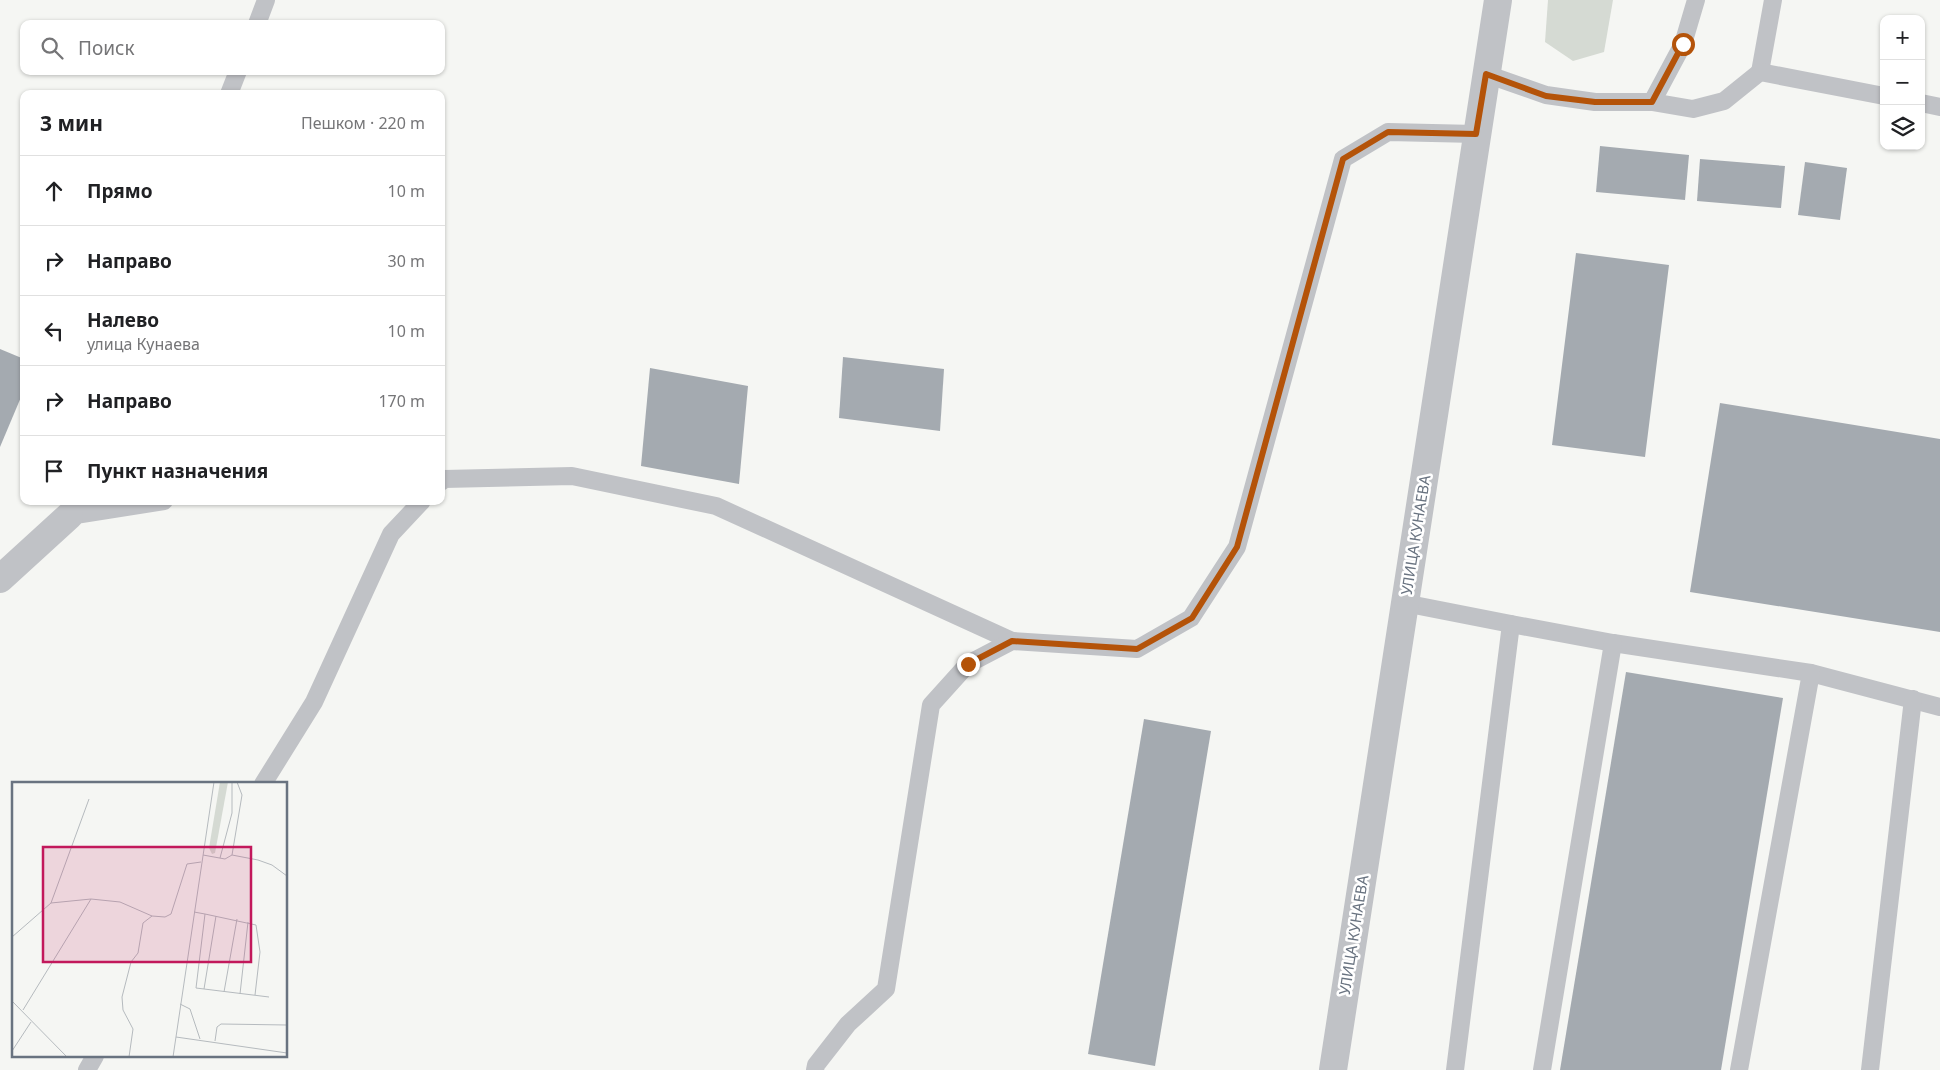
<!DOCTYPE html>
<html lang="ru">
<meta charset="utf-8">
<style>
:root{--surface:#fff;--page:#f2f2f2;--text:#202124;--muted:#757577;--line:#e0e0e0}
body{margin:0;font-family:"Noto Sans",sans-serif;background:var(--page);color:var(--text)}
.controls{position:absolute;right:15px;top:15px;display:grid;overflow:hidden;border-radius:10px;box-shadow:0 1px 4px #0004}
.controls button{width:45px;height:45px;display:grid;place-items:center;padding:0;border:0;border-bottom:1px solid var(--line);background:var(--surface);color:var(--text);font:25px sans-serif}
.stop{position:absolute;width:15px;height:15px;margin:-11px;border:4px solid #b45309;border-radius:50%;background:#fff}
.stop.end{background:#b45309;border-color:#fff;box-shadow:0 1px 5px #0008}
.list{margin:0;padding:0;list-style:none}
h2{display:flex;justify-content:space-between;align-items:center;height:65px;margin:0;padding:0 20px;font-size:21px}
h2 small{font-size:16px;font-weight:400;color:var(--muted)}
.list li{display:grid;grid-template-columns:32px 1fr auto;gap:15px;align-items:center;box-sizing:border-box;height:70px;padding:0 20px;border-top:1px solid var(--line)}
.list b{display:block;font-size:19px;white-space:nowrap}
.list p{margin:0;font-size:16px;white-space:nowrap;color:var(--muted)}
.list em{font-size:16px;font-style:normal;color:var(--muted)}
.icon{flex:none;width:28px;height:28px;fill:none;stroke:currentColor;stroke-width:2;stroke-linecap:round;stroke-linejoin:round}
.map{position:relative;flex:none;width:1940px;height:1070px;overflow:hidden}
.search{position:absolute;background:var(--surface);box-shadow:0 1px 4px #0004;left:20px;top:20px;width:425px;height:55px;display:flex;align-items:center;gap:12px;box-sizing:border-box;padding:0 18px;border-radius:10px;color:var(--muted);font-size:19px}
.panel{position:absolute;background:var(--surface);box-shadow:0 1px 4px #0004;left:20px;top:90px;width:425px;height:415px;border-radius:10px}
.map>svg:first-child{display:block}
.green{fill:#d5dad3}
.building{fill:#a4aab0}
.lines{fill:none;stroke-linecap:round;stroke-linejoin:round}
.service{stroke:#c0c2c6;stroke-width:18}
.minor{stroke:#c0c2c6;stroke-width:28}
.tertiary{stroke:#c0c2c6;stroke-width:28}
.route{stroke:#b45309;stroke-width:6}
.labels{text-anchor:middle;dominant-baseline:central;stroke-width:5;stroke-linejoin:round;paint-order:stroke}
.street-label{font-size:15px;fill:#697380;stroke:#fff}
.inset-road{fill:none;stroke:#b5babe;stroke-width:1}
.view{fill:#c2185b;fill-opacity:0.15;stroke:#c2185b;stroke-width:2.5}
.inset-edge{fill:none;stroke:#697380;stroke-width:2.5}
</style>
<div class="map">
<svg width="1940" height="1070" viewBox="0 0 1940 1070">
<rect width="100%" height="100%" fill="#f5f6f3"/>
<polygon class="green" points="1548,0 1613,0 1604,52 1573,61 1545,42"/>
<g class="building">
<polygon points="1600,146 1689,155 1685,200 1596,192"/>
<polygon points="1700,159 1785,166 1781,208 1697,201"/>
<polygon points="1805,162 1847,168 1840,220 1798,215"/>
<polygon points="1576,253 1669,265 1645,457 1552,445"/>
<polygon points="0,349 24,359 24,390 0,447"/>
<polygon points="843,357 944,369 940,431 839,418"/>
<polygon points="650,368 748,386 739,484 641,466"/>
<polygon points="1720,403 1940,439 1940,632 1690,592"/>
<polygon points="1626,672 1783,698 1721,1070 1560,1070"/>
<polygon points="1144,719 1211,731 1155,1066 1088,1054"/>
</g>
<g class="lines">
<g class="service">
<polyline points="257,24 266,0"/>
<polyline points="1760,72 1773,0"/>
<polyline points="1486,74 1546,95 1595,102 1652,102 1693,109 1724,101 1760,72 1884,96"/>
<polyline points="229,94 238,71"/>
<polyline points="1652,102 1683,44 1696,0"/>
<polyline points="1921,103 1940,107"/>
<polyline points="441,482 444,479 572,476 716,506 1012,641"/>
<polyline points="74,501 69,516 164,501"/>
<polyline points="1404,603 1511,624 1455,1070"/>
<polyline points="1511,624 1613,643 1811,673 1940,707"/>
<polyline points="263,784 314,702 391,534 422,501"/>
<polyline points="87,1070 95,1056"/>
<polyline points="815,1070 816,1065 848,1024 886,989 931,705 968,664 1012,641 1137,649 1191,618 1237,547 1343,159 1388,132 1476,134"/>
<polyline points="1542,1070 1613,643"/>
<polyline points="1739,1070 1811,673"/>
<polyline points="1870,1070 1913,699"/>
</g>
<polyline class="minor" points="0,579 69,516"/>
<polyline class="tertiary" points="1333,1070 1498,0"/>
</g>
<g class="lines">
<polyline class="route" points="968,664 1012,641 1137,649 1192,618 1237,547 1343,159 1388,132 1476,134 1486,74 1546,96 1595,102 1652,102 1683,44"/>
</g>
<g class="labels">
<g class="street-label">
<text transform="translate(1415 535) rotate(-81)">УЛИЦА КУНАЕВА</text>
<text transform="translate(1353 935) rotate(-81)">УЛИЦА КУНАЕВА</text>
</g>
</g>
<g transform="translate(12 782)">
<rect width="275" height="275" fill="#f5f6f3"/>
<path d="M208 0H216L203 71 200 72 197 66Z" fill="#d5dad3"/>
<path class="inset-road" d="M191 73 213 77 220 73 246 78 260 83 275 94M220 73 230 13 225 0M208 76 220 31V0M39 121 79 117M182 130 193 132 184 206 257 215M193 132 244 143 248 170 243 213M0 155 39 121 77 17M192 207 204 134M212 210 225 137M228 212 236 140M0 219 55 275M168 222 178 227 188 257M11 228 79 117 108 120 140 134M164 255 275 271M203 259 205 245 209 242 275 243M0 269 19 240M117 275 121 247 111 228 110 215 119 180 126 171 131 141 140 134 153 135 159 132 175 82 189 80M161 275 202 0"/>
<path class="view" d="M31 65H239V180H31Z"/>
<rect width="275" height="275" class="inset-edge"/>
</g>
</svg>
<div class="controls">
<button>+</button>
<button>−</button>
<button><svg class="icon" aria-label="layers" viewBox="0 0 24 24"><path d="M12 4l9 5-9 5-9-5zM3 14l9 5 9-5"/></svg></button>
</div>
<div class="stop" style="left:1683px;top:44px"></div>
<div class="stop end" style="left:968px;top:664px"></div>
<div class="search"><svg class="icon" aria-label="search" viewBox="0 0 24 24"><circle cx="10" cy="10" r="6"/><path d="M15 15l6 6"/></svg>Поиск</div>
<section class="panel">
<h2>3 мин<small>Пешком · 220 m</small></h2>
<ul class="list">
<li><svg class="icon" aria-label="ahead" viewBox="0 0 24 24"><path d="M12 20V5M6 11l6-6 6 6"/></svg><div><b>Прямо</b></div><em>10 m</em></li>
<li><svg class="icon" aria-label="right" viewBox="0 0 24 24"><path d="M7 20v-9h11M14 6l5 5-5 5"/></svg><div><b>Направо</b></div><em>30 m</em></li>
<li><svg class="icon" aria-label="left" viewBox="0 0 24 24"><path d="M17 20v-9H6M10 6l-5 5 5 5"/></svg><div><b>Налево</b><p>улица Кунаева</p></div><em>10 m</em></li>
<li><svg class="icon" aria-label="right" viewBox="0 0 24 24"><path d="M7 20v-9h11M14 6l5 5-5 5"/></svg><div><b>Направо</b></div><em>170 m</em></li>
<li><svg class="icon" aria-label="arrive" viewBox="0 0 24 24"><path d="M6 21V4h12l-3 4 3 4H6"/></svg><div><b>Пункт назначения</b></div></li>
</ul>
</section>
</div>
